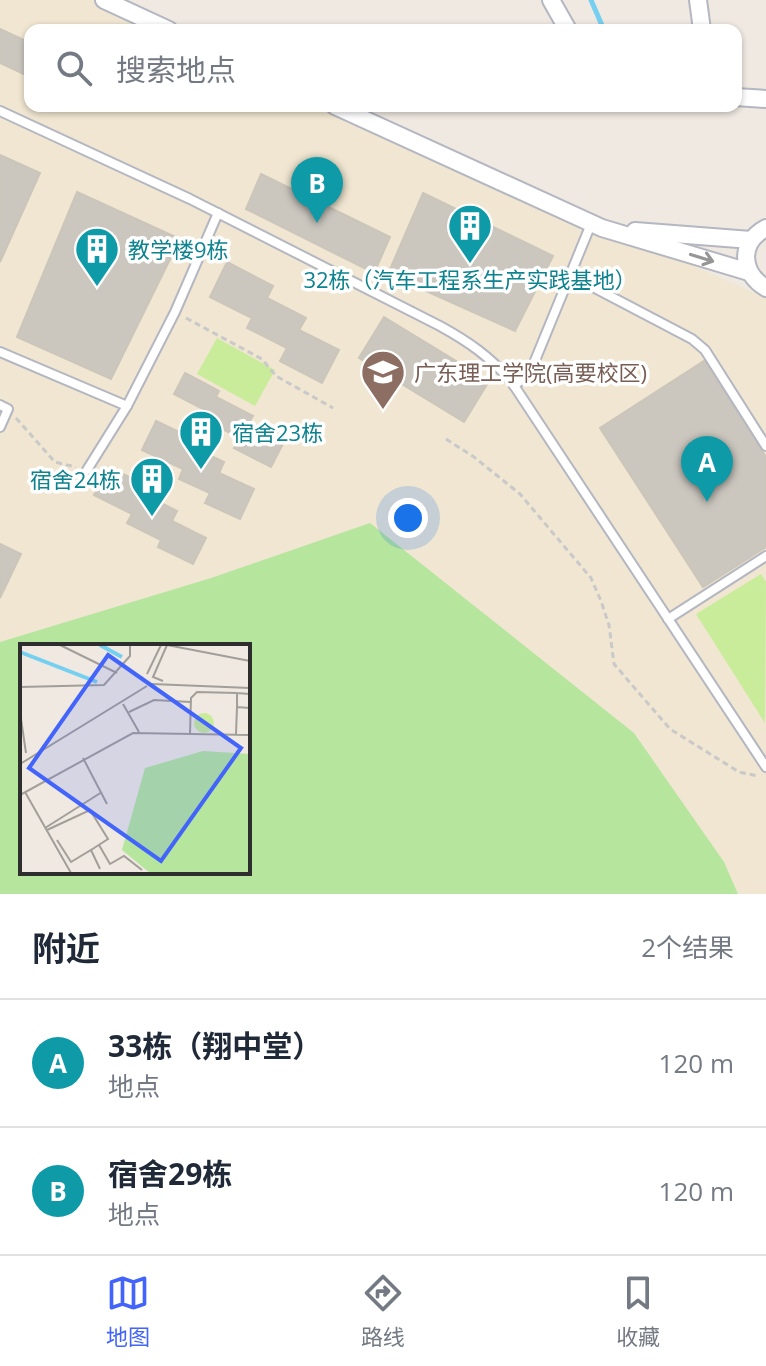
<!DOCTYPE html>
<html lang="zh">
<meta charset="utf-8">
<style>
:root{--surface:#fff;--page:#f6f6f7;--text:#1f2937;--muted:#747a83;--line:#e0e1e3;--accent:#4264fb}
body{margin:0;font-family:"Open Sans","Noto Sans SC",sans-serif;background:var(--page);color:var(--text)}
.you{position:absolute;left:408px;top:518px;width:28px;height:28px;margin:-20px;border:6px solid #fff;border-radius:50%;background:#1a73e8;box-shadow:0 0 0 12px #1a73e833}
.badge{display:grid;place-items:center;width:52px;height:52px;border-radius:50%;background:var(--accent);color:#fff;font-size:26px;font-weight:700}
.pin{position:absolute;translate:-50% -66px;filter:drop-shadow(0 2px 4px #0008)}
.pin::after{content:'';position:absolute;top:42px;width:28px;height:24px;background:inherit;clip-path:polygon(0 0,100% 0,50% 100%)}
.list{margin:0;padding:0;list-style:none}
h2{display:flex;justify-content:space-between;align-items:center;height:104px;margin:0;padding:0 32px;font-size:34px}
h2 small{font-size:26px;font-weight:400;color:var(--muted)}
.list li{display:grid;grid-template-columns:52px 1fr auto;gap:24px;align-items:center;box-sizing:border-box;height:128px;padding:0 32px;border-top:2px solid var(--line)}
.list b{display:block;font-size:30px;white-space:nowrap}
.list p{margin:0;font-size:26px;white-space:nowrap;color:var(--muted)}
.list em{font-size:26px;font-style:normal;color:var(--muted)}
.icon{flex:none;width:44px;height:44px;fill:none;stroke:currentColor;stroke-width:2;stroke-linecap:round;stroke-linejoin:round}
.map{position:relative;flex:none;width:766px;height:894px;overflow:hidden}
.search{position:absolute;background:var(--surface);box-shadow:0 2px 6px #0004;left:24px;right:24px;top:24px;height:88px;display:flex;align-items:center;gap:20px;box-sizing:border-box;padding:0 28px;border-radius:16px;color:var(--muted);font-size:30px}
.sheet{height:360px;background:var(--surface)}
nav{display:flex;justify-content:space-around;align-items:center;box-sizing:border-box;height:112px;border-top:2px solid var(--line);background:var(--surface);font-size:22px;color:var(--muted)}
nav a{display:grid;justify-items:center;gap:4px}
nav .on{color:var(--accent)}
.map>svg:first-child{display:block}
.education{fill:#f0e6d1}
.green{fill:#b6e59e;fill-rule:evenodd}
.pitch{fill:#c9ec9a}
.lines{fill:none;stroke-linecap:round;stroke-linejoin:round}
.stream{stroke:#75cff0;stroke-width:5}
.building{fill:#cbc7bf;stroke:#cbc5ba;stroke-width:2}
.lane-casing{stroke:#b4b7c1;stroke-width:12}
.street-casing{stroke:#b4b7c1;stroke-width:20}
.path{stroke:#c9c9c9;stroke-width:3;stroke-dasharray:6 4;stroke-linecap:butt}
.lane{stroke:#fff;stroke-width:8}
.street{stroke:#fff;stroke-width:16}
.oneway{stroke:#969696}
.labels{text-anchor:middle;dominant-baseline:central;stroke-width:7;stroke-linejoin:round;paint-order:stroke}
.culture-label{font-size:22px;fill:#0d838f;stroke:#fff;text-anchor:start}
.education-label{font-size:22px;fill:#785e54;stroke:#fff;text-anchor:start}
.inset-river{fill:none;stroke:#75cff0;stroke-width:4}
.inset-road{fill:none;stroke:#a29e99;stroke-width:2}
.view{fill:#4264fb;fill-opacity:0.15;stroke:#4264fb;stroke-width:4}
.inset-edge{fill:none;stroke:#2e2e2e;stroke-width:4}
</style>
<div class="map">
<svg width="766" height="894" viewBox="0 0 766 894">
<rect width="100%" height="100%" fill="#efe9e1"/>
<polygon class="education" points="0,0 106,0 172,30 30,30 30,106 339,106 595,223 766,298 766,894 738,894 724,862 634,733 370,524 211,578 0,642"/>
<path class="green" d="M370 523 634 733 724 862 738 894H0V642L211 578ZM22 646H248V872H22Z"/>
<g class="pitch">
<polygon points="217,338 275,370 255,406 197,374"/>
<polygon points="761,574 766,582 765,723 696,614"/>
</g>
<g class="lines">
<polyline class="stream" points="591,0 604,30"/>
</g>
<g class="building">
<polygon points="0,29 30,43 30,77 0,63"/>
<polygon points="0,155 40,173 0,262"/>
<polygon points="261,174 390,237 374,273 246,209"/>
<polygon points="77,192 180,239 111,379 17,337"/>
<polygon points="423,193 553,256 515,331 388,274"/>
<polygon points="227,262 273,286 267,298 306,318 299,330 339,350 322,383 280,361 287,348 247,328 252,318 210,297"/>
<polygon points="384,317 489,381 464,422 359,358"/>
<polygon points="704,361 766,457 766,547 703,587 600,428"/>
<polygon points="185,373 219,391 216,397 253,416 248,424 284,442 271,467 234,448 240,438 205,420 209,412 174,394"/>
<polygon points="156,421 200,442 196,449 224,462 219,473 254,489 240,519 205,503 210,493 179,479 183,469 142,450"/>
<polygon points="109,467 149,487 145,495 177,511 172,521 206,538 193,564 158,547 161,540 127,523 132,514 94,495"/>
<polygon points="0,544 21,554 0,598"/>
</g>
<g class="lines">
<g class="lane-casing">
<g id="lane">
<path d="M0 111 190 199 440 326C469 342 489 356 511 381L766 767"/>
<polyline points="570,275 692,339 705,350 766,446"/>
<polyline points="0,352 127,406"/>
<polyline points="514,386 526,376 534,363 591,224"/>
<polyline points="0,405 8,409 0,427"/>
<polyline points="87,470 127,406 175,312 218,213"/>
<polyline points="668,619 766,556"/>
</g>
</g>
<g class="street-casing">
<g id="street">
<polyline points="104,0 169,30"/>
<polyline points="551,0 568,30"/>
<polyline points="698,0 702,30"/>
<polyline points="736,97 766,99"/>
<polyline points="335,106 602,228 749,272"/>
<path d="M766 228C738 243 741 273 766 288"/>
<polyline points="635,231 751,240"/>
</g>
</g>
<g class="path">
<polyline points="186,318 262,359 276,376 333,408"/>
<polyline points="16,418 55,462 76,467"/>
<polyline points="446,439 474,457 520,494 591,578 601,601 609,625 614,664 670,729 739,772 758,776"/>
</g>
<use href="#lane" class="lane"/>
<use href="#street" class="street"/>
</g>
<defs><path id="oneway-shaft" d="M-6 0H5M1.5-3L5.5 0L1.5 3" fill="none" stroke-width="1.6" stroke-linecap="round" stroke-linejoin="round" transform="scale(2)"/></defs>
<use class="oneway" href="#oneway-shaft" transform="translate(702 258) rotate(17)"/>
<defs>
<g id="building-pin" transform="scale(2.3)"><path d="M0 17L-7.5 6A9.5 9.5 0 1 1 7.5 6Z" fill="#0f9aa8" stroke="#fff"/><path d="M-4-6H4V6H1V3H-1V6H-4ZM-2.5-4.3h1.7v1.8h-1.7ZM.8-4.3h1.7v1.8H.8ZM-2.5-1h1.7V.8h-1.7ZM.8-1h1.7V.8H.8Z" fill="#fff"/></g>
<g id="university-pin" transform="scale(2.3)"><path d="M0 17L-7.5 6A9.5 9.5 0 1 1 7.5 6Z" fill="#8d6e63" stroke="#fff"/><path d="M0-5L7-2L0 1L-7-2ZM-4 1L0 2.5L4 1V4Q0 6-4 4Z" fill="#fff"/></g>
</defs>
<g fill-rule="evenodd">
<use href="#building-pin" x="470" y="226"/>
<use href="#building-pin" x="97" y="249"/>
<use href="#university-pin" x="383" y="372"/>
<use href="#building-pin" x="201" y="432"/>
<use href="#building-pin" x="152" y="479"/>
</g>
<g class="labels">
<g class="culture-label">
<text x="128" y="249">教学楼9栋</text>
<text x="470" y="279" text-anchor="middle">32栋（汽车工程系生产实践基地）</text>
<text x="232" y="432">宿舍23栋</text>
<text x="121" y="479" text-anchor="end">宿舍24栋</text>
</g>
<g class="education-label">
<text x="414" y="372">广东理工学院(高要校区)</text>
</g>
</g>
<g transform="translate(20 644)">
<rect width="230" height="230" fill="#efe9e1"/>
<path d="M183 107 230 110V229H130L102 206 125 124Z" fill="#b6e59e"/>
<path d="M174 79a10 10 0 1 1 20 0a10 10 0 1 1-20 0Z" fill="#c9ec9a"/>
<path class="inset-river" d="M80 1 102 13M0 8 77 38"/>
<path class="inset-road" d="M40 1 97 29M147 1 230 17M127 30 141 1M143 37 133 33 147 1M132 40 230 44M0 43 84 41 110 12V1M103 60 119 88M217 63V49L230 50M0 68 6 109M109 68 134 56 171 58M170 90 171 54 177 48 217 49M216 90 217 63 230 64M63 114 87 160M0 120 127 42M5 148 51 229M0 151 113 89 230 91M25 184 82 148M27 186 70 166 88 195 71 206M37 196 51 218 71 206 80 225M79 201 90 220 104 212 122 226"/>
<path class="view" d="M88 11 221 104 141 217 9 124Z"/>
<rect width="230" height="230" class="inset-edge"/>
</g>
</svg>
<div class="you"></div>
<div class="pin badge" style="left:707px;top:502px;background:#0f9aa8">A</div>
<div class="pin badge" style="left:317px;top:223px;background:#0f9aa8">B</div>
<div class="search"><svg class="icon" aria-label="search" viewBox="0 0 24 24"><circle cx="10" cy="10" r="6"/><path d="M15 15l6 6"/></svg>搜索地点</div>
</div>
<section class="sheet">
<h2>附近<small>2个结果</small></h2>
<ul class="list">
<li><span class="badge" style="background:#0f9aa8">A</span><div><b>33栋（翔中堂）</b><p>地点</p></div><em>120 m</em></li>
<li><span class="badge" style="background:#0f9aa8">B</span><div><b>宿舍29栋</b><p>地点</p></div><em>120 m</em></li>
</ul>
</section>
<nav>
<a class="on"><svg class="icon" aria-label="map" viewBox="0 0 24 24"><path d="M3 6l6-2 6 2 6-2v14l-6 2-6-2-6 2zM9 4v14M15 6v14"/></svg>地图</a>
<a><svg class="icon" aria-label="directions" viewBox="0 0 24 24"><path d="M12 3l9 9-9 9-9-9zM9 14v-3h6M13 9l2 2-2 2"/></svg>路线</a>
<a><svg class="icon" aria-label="saved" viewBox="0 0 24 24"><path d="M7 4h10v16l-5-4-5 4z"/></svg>收藏</a>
</nav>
